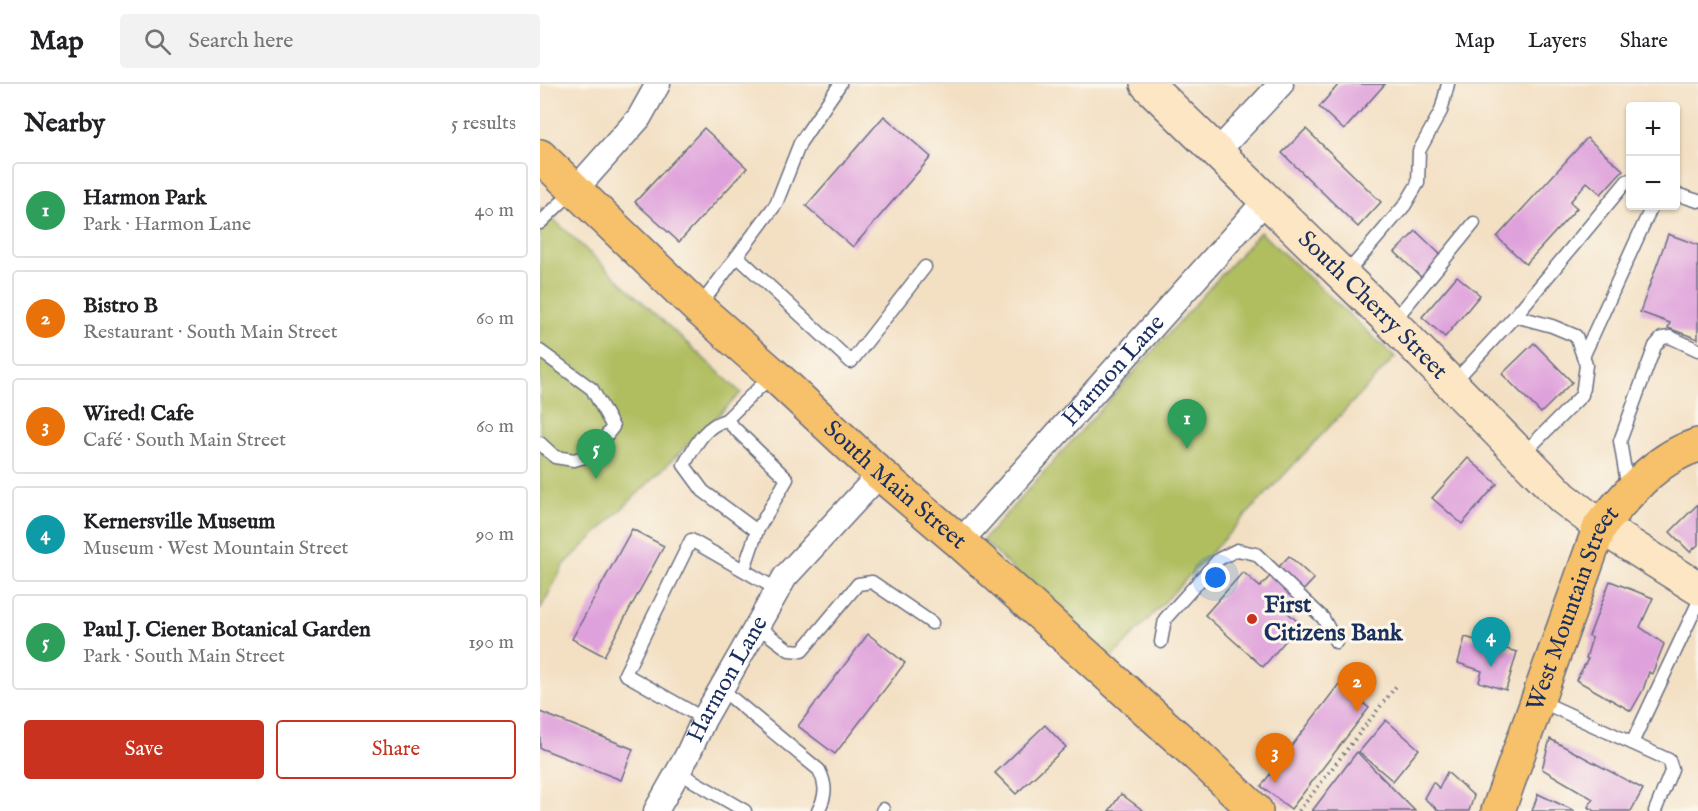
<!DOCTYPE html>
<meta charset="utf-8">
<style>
:root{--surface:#fff;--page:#f2f2f2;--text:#202124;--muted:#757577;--line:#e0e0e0;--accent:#c8321e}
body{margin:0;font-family:"IM FELL English",serif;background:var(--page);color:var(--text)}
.controls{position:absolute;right:18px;top:18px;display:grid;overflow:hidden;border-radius:6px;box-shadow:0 2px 4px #0004}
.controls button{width:54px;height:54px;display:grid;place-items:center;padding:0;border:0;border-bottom:2px solid var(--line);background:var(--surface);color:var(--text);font:30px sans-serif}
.you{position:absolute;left:676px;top:494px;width:21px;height:21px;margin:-15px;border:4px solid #fff;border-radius:50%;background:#1a73e8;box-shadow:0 0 0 9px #1a73e833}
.badge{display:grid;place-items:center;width:39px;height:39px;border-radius:50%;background:var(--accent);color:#fff;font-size:20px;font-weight:700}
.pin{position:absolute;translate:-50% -50px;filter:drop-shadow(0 2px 3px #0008)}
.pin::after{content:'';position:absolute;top:32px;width:21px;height:18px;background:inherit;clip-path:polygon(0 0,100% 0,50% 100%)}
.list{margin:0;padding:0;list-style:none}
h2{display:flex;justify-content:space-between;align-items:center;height:78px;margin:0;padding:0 24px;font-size:26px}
h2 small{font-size:20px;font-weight:400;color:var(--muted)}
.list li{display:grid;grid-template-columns:39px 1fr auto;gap:18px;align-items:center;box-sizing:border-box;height:96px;margin:0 12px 12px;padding:0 12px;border:2px solid var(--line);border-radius:6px}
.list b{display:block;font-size:22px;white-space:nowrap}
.list p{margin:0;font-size:20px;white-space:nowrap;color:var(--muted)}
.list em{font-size:20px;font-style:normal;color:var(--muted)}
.actions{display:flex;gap:12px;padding:18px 24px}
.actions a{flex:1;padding:14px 0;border:2px solid var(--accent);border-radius:6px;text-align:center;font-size:21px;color:var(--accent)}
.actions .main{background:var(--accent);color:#fff}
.icon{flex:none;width:33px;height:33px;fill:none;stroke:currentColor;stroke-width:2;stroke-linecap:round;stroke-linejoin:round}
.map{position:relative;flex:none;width:1158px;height:727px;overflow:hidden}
header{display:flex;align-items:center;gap:36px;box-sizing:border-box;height:84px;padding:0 30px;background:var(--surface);border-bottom:2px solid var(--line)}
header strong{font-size:28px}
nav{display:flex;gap:33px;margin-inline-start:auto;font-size:21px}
.search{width:420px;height:54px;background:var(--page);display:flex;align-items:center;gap:15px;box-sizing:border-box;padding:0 21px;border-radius:6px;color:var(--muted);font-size:22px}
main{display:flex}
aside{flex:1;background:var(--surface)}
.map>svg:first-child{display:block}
.green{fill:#b1be60;stroke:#66765f;stroke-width:1.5}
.building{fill:#dfa1db}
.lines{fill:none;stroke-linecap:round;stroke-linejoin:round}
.service-casing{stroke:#676d81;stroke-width:15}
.minor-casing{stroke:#676d81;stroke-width:27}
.secondary-casing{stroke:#676d81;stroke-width:36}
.primary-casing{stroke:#676d81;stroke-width:36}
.path{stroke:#676d81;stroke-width:4;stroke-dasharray:1.5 4.5;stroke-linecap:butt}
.service{stroke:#fff;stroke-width:12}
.minor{stroke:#fff;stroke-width:24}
.secondary{stroke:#fce6c4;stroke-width:33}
.primary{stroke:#f7c06b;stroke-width:33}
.poi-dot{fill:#c8321e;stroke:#fbf7ec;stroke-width:2}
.labels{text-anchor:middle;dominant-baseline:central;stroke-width:6;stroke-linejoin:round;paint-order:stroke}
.street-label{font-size:24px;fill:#1b2f5e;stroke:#fbf7ec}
.poi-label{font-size:24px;font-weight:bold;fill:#1b2f5e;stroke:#fbf7ec;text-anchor:start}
</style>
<header>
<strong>Map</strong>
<div class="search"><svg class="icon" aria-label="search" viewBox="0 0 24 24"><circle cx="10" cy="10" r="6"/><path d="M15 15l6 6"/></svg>Search here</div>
<nav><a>Map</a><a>Layers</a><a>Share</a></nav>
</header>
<main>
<aside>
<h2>Nearby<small>5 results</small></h2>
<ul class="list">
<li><span class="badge" style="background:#2e9e5b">1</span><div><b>Harmon Park</b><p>Park · Harmon Lane</p></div><em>40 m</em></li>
<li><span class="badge" style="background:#e8710a">2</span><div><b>Bistro B</b><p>Restaurant · South Main Street</p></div><em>60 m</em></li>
<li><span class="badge" style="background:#e8710a">3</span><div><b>Wired! Cafe</b><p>Café · South Main Street</p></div><em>60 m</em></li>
<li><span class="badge" style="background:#0f9aa8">4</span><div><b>Kernersville Museum</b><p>Museum · West Mountain Street</p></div><em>90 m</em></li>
<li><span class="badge" style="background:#2e9e5b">5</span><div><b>Paul J. Ciener Botanical Garden</b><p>Park · South Main Street</p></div><em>190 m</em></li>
</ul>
<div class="actions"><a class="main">Save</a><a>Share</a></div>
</aside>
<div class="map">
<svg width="1158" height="727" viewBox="0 0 1158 727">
<rect width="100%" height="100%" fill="#fbf7ec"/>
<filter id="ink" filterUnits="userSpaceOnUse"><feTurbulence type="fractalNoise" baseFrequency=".0167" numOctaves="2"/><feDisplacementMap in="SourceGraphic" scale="12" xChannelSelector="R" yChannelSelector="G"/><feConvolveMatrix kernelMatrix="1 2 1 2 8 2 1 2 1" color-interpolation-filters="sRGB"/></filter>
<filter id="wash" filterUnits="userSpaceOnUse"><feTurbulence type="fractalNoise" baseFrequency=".008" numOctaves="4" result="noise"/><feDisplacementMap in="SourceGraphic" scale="24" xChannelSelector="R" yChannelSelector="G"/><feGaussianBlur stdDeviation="1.35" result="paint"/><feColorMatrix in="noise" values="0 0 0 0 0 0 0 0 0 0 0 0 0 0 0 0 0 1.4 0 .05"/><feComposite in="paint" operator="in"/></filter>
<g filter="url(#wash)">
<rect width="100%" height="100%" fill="#f3dfc2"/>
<g class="green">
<polygon points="0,123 201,309 24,481 0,526"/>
<polygon points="720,148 855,273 567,579 443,456"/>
</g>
<g id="blocks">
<g class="building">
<polygon points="799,0 845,0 804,46 779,23"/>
<polygon points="344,32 391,73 313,163 266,122"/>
<polygon points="164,44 207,84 139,158 95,118"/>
<polygon points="766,45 841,118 818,143 742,69"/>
<polygon points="1047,54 1083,86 1061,110 1047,98 1030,118 1037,124 986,180 957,153"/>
<polygon points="876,147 904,174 883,195 855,168"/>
<polygon points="1128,150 1158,161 1158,255 1128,244 1130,239 1100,228"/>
<polygon points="917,192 940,211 905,253 882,233"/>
<polygon points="994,259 1032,298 1001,329 962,290"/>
<polygon points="928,374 957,400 922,440 892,414"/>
<polygon points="1158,420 1158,461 1150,468 1130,448"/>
<polygon points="92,445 124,462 64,572 32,555"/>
<polygon points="749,472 774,495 745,526 760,540 723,583 665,531 703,488 720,503"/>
<polygon points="1070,497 1113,514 1100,543 1124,560 1112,590 1109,588 1103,606 1091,627 1036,596 1048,575 1046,574 1052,554 1049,552"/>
<polygon points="328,550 365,579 295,670 258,642"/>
<polygon points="925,553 977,568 966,606 939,598 942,587 918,579"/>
<polygon points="799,600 829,624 751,725 721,702"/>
<polygon points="0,628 93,665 81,696 0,664"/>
<polygon points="846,636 879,665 853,697 819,668"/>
<polygon points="505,641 526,663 476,710 455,689"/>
<polygon points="1010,655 1103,705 1091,727 1055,727 1048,723 1053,715 1002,685"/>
<polygon points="817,668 875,727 772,727"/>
<polygon points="907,688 934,712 929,727 899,727 884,714 893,698 899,704"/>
<polygon points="581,710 604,727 569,727"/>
<polygon points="998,710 1035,727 992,727"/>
</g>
</g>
</g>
<g filter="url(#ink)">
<use href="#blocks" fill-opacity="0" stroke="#676d81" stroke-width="1.5"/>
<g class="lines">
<g class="service-casing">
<g id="service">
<polyline points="1136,110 1158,117"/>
<polyline points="0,139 34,106"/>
<polyline points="197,172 311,278 385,183"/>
<polyline points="805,191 865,121 878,99 879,67 901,27 908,0"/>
<polyline points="159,223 236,120 260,59 300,0"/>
<polyline points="975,232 1087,97 1090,96"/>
<polyline points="853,238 934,139"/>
<polyline points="0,267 52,305 73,343 51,371 34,376 15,373 0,359"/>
<polyline points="1043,273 1112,122"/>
<polyline points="913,299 975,232 1012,242 1036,252 1046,281 1042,311 983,370"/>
<path d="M186 336C164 342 155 362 144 381L163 407 217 447"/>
<polyline points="1088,405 1080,357 1115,262 1122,254 1130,253 1158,266"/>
<polyline points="204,485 217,447 247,395 186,336 232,291"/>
<polyline points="217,542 249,566 262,567 318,500 332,498 392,539"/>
<polyline points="621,558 625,535 679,475 697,466 716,470 783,534 796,558"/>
<path d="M181 605 279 686C287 702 286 712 278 727"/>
<polyline points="1000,617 1129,676 1132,685 1115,727"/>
<polyline points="164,635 85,590 151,456 238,506"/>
<polyline points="1092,659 1158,519"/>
<polyline points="138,688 205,727"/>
<polyline points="342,727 343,725"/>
</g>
</g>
<g class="minor-casing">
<g id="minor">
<polyline points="677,68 741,0"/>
<polyline points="35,106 99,34 118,0"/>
<path id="s1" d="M420 458 726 116"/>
<path id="s2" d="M116 727 147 672 164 635 245 493 340 390"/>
</g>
</g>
<g class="secondary-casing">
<g id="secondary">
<path id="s3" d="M607 0 852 239 1023 414 1060 442 1158 504"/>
</g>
</g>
<g class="primary-casing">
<g id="primary">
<path id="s4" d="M0 72 158 224 233 290 340 390 420 458 658 672 716 727"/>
<path id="s5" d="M958 727 1060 442C1088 410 1115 374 1158 361"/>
</g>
</g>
<polyline class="path" points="759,727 857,601"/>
<use href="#service" class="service"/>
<use href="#minor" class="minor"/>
<use href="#secondary" class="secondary"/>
<use href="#primary" class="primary"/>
</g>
</g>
<circle class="poi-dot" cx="712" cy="535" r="6"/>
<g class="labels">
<g class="street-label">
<text stroke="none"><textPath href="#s3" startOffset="316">South Cherry Street</textPath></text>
<text stroke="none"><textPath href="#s1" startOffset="230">Harmon Lane</textPath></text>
<text stroke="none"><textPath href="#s4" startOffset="484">South Main Street</textPath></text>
<text stroke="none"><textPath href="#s5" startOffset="216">West Mountain Street</textPath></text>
<text stroke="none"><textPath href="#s2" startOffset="150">Harmon Lane</textPath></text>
</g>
<g class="poi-label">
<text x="724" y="521">First<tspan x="724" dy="28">Citizens Bank</tspan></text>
</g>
</g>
</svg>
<div class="controls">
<button>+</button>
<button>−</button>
</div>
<div class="you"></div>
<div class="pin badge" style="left:647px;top:365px;background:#2e9e5b">1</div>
<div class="pin badge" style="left:817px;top:628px;background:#e8710a">2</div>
<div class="pin badge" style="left:735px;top:699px;background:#e8710a">3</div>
<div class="pin badge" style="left:951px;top:583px;background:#0f9aa8">4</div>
<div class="pin badge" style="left:56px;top:395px;background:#2e9e5b">5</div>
</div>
</main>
